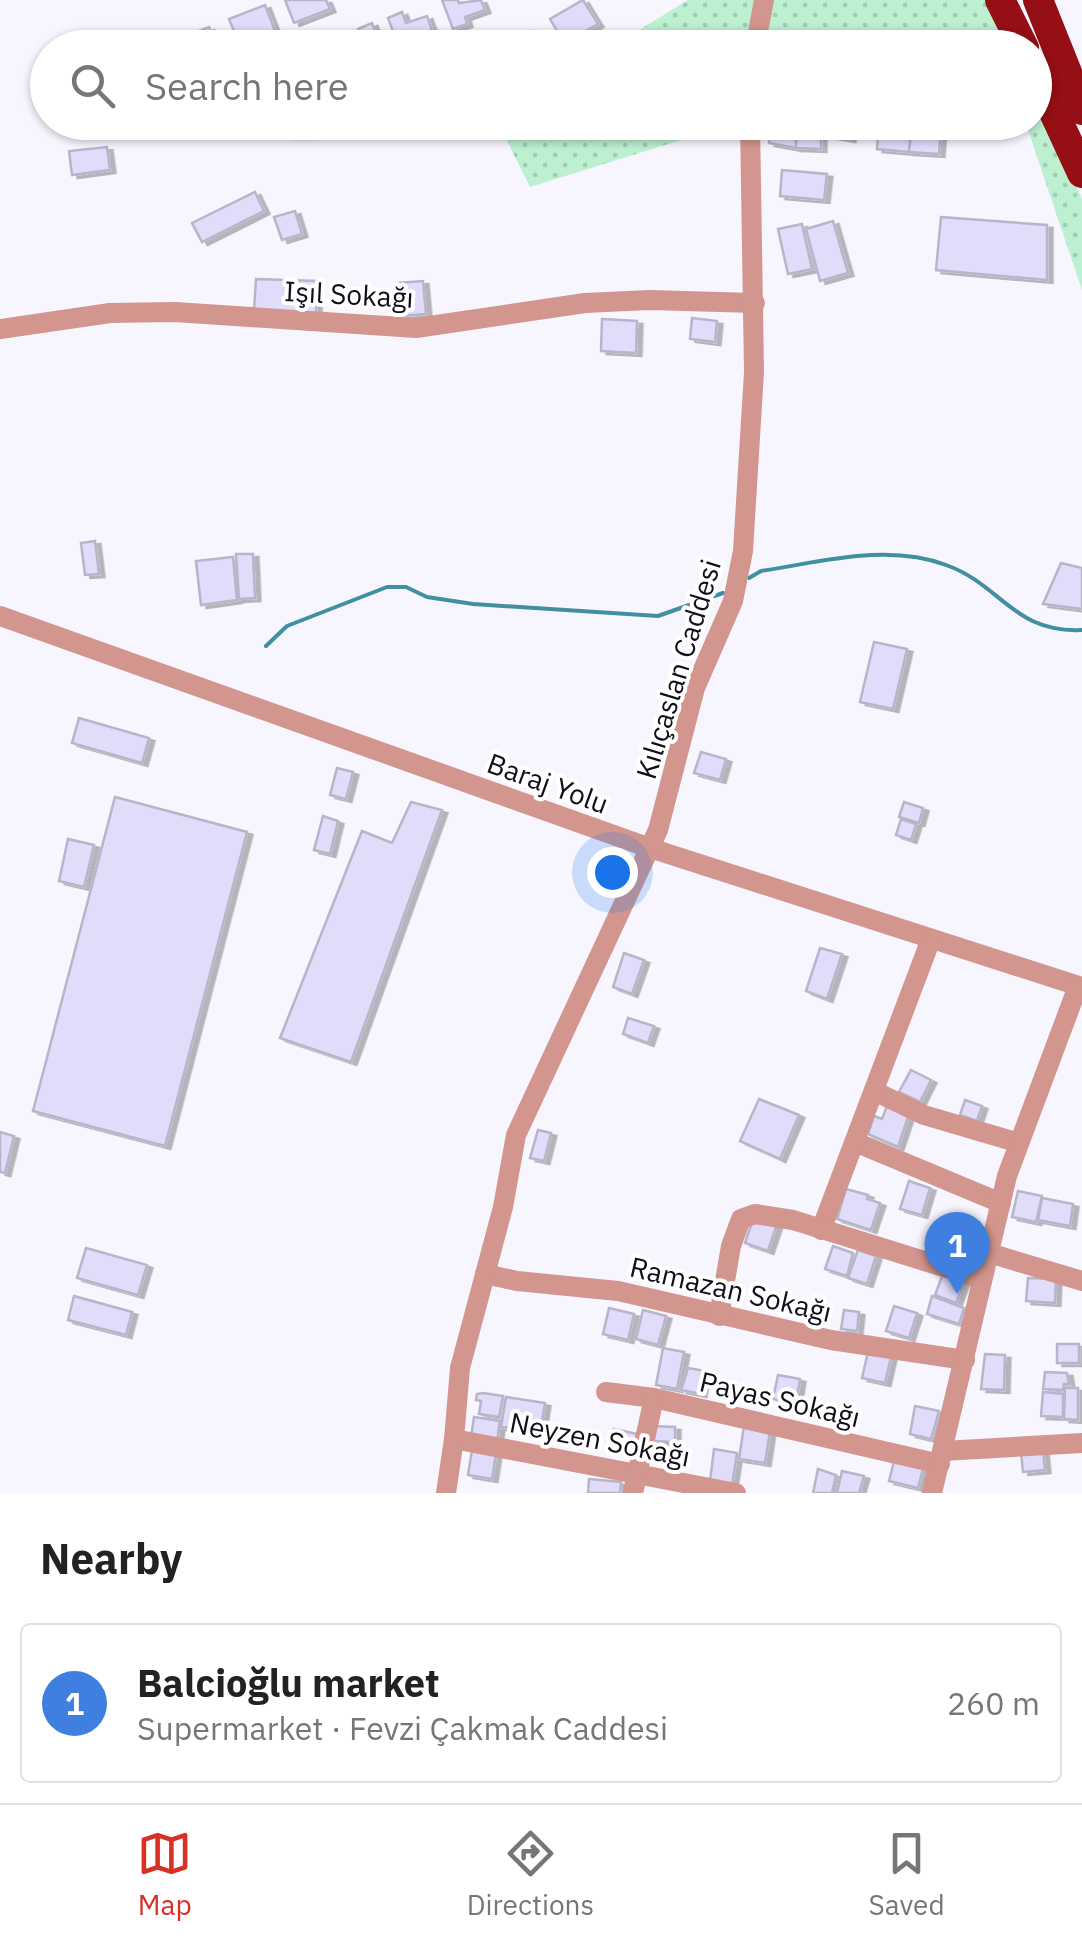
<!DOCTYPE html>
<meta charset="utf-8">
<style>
:root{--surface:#fff;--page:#f6f6f6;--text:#222;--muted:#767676;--line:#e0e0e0;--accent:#d93025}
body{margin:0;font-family:"IBM Plex Sans",sans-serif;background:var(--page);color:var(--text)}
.you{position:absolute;left:612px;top:872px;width:35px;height:35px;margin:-25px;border:8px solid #fff;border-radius:50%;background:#1a73e8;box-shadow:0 0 0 15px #1a73e833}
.badge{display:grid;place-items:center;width:65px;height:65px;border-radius:50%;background:var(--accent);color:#fff;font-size:32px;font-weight:700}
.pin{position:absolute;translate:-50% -82px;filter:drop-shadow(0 2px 5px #0008)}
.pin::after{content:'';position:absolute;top:52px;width:35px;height:30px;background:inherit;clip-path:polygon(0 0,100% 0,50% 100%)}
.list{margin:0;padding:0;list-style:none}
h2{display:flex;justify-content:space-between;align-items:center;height:130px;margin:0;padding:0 40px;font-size:42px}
h2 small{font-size:32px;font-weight:400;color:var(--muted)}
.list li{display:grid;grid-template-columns:65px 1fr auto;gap:30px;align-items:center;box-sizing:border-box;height:160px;margin:0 20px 20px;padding:0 20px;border:2px solid var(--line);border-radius:10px}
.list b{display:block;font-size:38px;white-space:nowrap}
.list p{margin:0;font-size:32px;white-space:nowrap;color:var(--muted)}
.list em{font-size:32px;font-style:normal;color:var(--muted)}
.icon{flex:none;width:55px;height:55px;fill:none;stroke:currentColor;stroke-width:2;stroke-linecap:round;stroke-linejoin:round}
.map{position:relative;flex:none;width:1082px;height:1493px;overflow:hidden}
.search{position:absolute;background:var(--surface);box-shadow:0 2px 8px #0004;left:30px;right:30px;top:30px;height:110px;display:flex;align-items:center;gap:25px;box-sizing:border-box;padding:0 35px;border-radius:55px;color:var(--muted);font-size:38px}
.sheet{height:310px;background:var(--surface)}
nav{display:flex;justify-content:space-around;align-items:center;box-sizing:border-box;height:140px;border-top:2px solid var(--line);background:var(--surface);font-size:28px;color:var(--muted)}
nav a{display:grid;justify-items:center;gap:5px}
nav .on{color:var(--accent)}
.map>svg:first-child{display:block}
.grass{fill:url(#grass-dots)}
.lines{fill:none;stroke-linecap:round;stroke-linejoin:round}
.stream{stroke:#428fa1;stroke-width:4}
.building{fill:#e2dcfb;stroke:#b8b4ca;stroke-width:2.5;filter:url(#shadow)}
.minor{stroke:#d2968e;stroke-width:20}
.highway{stroke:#950f14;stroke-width:30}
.labels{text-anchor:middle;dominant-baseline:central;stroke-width:8;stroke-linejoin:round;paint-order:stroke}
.street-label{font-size:28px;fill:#100e16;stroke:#fff}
</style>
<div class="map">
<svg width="1082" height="1493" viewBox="0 0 1082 1493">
<defs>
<pattern id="grass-dots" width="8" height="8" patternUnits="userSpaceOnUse" patternTransform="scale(2.5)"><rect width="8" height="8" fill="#bcf0d0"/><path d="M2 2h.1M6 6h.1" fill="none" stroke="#a1cdb2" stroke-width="1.8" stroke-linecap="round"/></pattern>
<filter id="shadow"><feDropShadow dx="5.5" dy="3" stdDeviation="0" flood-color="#0004"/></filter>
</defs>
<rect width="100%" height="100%" fill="#f7f6ff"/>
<g class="grass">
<polygon points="688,0 986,0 1010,48 610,48"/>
<polygon points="1039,102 1082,199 1082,290 1027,127 987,123 1034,122 1035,103"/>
<polygon points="739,122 530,187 498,123 499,122"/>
</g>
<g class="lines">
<g class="stream">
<path d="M749 578 761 571C821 562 887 543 946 565 1002 585 1013 633 1082 630"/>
<polyline points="266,646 287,626 387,587 406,587 427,597 473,604 658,616 723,593"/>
</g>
</g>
<g class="building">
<polygon points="285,0 326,0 330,9 294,23"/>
<polygon points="442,0 458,0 459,3 481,0 485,10 465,17 467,24 453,29"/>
<polygon points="583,0 598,24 564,43 550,19"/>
<polygon points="265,5 275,31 239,44 229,19"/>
<polygon points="402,12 406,23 427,16 432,30 412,38 414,44 399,48 388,18"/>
<polygon points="372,23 381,48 342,48 362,40 358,29"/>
<polygon points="209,27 217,48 176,48 173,41"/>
<polygon points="533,31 543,48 504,48"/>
<polygon points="288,122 310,122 311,136 288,136"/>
<rect x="385" y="122" width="39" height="7"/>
<polygon points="771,122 796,126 796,148 769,143"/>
<polygon points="828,122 853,122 850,139 826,135"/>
<polygon points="879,122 912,122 909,152 877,149"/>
<polygon points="912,124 941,126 939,154 909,152"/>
<polygon points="796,126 821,126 821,149 796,148"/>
<polygon points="107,147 110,170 72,175 69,151"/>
<polygon points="782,170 827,174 824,200 780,196"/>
<polygon points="255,192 264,211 202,242 192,223"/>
<polygon points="295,211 302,234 282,240 274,217"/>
<polygon points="941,217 1047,225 1047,280 936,270"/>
<polygon points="833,221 848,273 820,281 806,229"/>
<polygon points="802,224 812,269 788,274 778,229"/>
<polygon points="256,279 317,281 316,314 254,311"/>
<polygon points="423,281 426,314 400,316 398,283"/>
<polygon points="692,318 717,321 715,342 690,339"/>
<polygon points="602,319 637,321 636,353 601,351"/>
<polygon points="95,541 99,574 85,575 81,543"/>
<polygon points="236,554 253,554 255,598 239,599"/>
<polygon points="233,557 237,600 201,605 196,561"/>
<polygon points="1061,563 1082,568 1082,609 1043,604"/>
<polygon points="874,642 907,649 893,709 860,702"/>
<polygon points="79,718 149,738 142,763 72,743"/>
<polygon points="701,752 726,759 720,780 694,773"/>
<polygon points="337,768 353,772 346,799 330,795"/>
<polygon points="115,797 247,832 165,1146 33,1111"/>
<polygon points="411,802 442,810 351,1062 280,1038 362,831 392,843"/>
<polygon points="904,802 923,808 919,823 899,817"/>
<polygon points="323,816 338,821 330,854 314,850"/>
<polygon points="901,819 916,824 911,840 896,835"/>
<polygon points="68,839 94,845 84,887 59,881"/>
<polygon points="820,948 842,954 827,999 806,991"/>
<polygon points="624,953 644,960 632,994 613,987"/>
<polygon points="628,1018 654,1026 648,1043 623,1034"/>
<polygon points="911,1070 931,1080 920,1102 899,1092"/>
<polygon points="759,1099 799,1115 780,1159 740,1141"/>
<polygon points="965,1100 982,1106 977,1121 960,1115"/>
<polygon points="887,1106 909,1114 898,1147 868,1134 874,1116 882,1119"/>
<polygon points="538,1130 551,1133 544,1161 530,1158"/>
<polygon points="0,1132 14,1136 5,1173 0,1172"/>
<polygon points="909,1181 930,1188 922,1215 900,1209"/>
<polygon points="846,1189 868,1195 867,1199 880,1203 871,1230 837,1219"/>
<polygon points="1018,1191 1042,1196 1036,1222 1012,1217"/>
<polygon points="1042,1198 1073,1204 1070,1226 1038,1220"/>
<polygon points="754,1216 777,1224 768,1251 745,1243"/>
<polygon points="833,1246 853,1253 847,1276 825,1269"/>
<polygon points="86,1248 147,1265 138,1295 77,1278"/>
<polygon points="858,1250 876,1256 867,1284 848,1278"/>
<polygon points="944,1271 965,1279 956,1303 935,1295"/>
<polygon points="1028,1278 1056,1279 1055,1303 1026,1301"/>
<polygon points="74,1296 132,1312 126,1335 68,1320"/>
<polygon points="932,1296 964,1308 959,1324 927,1314"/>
<polygon points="894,1306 917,1313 909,1338 886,1331"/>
<polygon points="609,1308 634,1314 628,1340 603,1334"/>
<polygon points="643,1310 666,1316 658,1345 636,1339"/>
<polygon points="844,1310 859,1312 857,1331 841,1329"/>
<rect x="1057" y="1344" width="22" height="19"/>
<polygon points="663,1348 684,1352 677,1389 656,1385"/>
<polygon points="868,1352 891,1357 885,1383 862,1378"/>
<polygon points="985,1354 1005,1355 1004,1390 981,1389"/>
<polygon points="688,1368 705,1371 701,1394 681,1390"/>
<polygon points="1045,1372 1067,1373 1069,1384 1064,1384 1063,1390 1043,1389"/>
<polygon points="778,1375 800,1379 796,1404 773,1399"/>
<polygon points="1065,1388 1078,1388 1078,1420 1064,1419"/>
<polygon points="1043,1392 1063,1394 1063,1417 1041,1416"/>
<polygon points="483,1393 503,1396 499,1417 479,1414 481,1401 476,1400 477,1394"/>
<polygon points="506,1397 545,1403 541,1428 501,1427"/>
<polygon points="915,1406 939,1411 931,1439 910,1434"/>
<polygon points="474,1417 500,1421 497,1441 471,1437"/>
<polygon points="652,1426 675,1427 675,1442 651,1441"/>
<polygon points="744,1426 770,1431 765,1463 739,1459"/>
<polygon points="614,1429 637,1434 632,1455 610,1449"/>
<polygon points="714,1449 737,1453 732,1485 710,1481"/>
<polygon points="472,1450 496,1454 492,1479 468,1475"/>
<polygon points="1043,1450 1045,1470 1023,1472 1021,1452"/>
<polygon points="895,1457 924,1465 918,1488 889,1481"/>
<polygon points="818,1469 836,1475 832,1493 813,1493"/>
<polygon points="842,1471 864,1476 859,1493 837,1493"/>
<polygon points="589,1479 621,1482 620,1493 588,1493"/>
</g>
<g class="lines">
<g class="minor">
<polyline points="755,48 764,0"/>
<polyline points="0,329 110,313 175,312 416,328 585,303 649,300 755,303"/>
<polyline points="0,616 650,848 1082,987"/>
<polyline points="874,1091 924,1115 1019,1143"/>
<polyline points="855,1142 1001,1203"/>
<polyline points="821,1230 931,939"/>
<polyline points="989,1253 1082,1281"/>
<polyline points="485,1274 517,1281 618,1291 831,1340 965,1360"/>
<polyline points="719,1316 731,1246 741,1219 755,1214 793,1220 982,1279"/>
<polyline points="606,1392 654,1398 940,1464"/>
<polyline points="454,1439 736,1493"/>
<polyline points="943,1451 1082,1443"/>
<polyline points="446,1493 454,1439 460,1368 503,1207 516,1135 658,830 695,688 733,601 743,551 754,372 750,122"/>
<polyline points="633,1493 654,1398"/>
<polyline points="932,1493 1007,1176 1078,986"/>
</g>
<g class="highway">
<polyline points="1000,0 1024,48"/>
<polyline points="1038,0 1082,110"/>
<polyline points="1034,69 1082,173"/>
</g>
</g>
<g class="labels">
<g class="street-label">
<text transform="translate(349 294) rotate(3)">Işıl Sokağı</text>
<text transform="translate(678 669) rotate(-73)">Kılıçaslan Caddesi</text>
<text transform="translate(548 783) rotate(20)">Baraj Yolu</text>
<text transform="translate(731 1289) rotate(13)">Ramazan Sokağı</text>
<text transform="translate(780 1399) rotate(13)">Payas Sokağı</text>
<text transform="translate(600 1439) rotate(11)">Neyzen Sokağı</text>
</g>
</g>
</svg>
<div class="you"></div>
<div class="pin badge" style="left:957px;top:1294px;background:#3f7fe0">1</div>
<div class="search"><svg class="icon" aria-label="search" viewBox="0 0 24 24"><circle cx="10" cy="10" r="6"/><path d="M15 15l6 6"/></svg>Search here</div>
</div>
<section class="sheet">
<h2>Nearby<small></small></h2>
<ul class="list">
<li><span class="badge" style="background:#3f7fe0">1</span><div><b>Balcioğlu market</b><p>Supermarket · Fevzi Çakmak Caddesi</p></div><em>260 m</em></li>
</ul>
</section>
<nav>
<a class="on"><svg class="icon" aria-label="map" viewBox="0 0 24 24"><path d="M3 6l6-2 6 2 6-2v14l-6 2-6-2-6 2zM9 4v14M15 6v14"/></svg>Map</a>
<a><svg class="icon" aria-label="directions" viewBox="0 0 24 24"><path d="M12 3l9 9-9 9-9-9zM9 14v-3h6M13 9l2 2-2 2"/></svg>Directions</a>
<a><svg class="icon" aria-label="saved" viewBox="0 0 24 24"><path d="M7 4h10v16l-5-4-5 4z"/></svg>Saved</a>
</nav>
